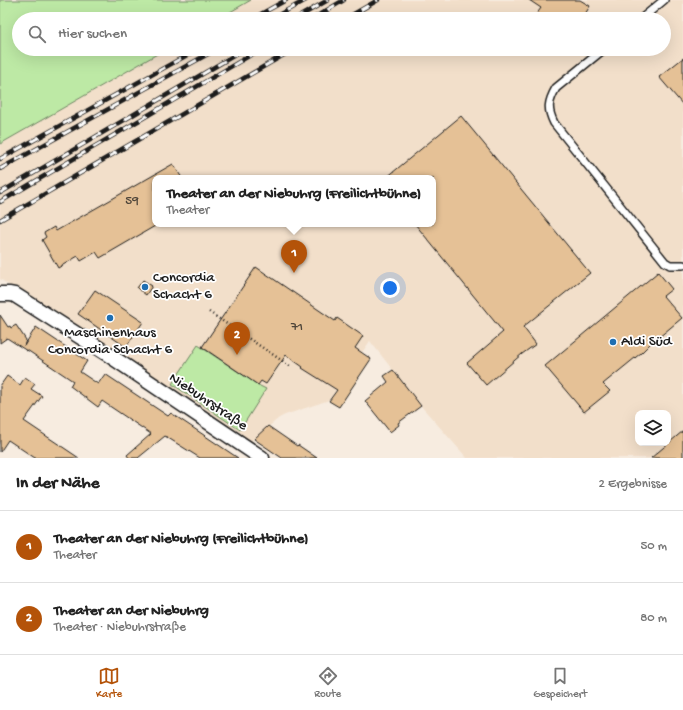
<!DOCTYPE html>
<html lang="de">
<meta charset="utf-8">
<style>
:root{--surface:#fff;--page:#f2f2f2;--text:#222;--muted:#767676;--line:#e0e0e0;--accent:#b45309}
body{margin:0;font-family:"Gochi Hand",sans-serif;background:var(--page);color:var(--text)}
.controls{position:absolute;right:12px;bottom:12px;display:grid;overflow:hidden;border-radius:8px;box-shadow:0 4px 16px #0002}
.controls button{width:36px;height:36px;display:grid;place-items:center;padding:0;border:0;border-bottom:1px solid var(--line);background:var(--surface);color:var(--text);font:20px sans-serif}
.you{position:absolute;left:390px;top:288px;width:14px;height:14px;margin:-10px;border:3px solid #fff;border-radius:50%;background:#1a73e8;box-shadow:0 0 0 6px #1a73e833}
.badge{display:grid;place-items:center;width:26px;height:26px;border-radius:50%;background:var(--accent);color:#fff;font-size:13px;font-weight:700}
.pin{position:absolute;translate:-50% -33px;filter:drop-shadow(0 1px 2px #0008)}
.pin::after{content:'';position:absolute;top:21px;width:14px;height:12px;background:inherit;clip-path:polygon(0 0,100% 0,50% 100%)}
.popup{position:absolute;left:152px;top:175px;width:284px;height:52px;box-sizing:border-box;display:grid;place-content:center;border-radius:8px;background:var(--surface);filter:drop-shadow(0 1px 3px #0005);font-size:13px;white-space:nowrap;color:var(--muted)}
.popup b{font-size:15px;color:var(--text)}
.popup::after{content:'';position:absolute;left:50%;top:100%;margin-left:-8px;border:8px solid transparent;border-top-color:var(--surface)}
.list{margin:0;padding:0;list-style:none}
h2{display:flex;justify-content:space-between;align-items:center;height:52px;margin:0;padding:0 16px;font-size:17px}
h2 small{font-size:13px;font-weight:400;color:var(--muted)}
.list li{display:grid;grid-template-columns:26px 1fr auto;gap:12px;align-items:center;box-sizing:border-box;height:72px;padding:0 16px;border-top:1px solid var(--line)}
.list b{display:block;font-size:15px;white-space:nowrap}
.list p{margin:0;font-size:13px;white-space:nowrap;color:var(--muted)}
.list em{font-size:13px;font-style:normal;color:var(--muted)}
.icon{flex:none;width:22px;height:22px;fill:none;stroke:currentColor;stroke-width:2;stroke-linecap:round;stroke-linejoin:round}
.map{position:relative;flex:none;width:683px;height:458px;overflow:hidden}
.search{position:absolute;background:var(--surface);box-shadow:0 4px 16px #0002;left:12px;right:12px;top:12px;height:44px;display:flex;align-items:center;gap:10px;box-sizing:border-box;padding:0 14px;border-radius:22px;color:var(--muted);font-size:15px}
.sheet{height:196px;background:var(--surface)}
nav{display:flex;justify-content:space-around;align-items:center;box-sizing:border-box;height:56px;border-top:1px solid var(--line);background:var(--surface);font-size:11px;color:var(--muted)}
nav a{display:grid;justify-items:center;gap:2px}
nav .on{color:var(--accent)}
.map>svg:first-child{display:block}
.built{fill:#f2dfca;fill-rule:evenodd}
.green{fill:#bde9a5;stroke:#6c8260}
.building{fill:#e5c196;stroke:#1c1c1c}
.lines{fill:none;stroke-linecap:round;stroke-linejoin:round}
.lane-casing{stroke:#1c1c1c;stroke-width:10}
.street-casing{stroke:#1c1c1c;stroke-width:17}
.path{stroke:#1c1c1c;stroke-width:2.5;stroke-dasharray:1 3;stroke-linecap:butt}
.lane{stroke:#fff;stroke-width:7}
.street{stroke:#fff;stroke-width:14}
.rail-casing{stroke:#1c1c1c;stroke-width:4.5}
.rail{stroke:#fff;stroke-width:3;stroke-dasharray:9;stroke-linecap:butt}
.poi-dot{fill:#1f6fb2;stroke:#fff;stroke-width:1.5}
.labels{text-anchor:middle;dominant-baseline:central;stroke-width:3.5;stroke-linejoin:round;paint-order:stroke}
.number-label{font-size:13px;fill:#4e453a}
.poi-label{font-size:15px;fill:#1c1c1c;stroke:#fff;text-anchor:start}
.street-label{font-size:15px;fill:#1c1c1c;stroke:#fff}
</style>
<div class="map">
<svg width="683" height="458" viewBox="0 0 683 458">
<rect width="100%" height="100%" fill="#f7ece0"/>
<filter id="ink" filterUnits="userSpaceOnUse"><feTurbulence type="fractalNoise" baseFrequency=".025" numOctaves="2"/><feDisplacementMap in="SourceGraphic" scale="8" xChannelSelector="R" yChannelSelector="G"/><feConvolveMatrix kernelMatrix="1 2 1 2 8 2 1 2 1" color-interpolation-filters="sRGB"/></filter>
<g filter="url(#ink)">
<path class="built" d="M251 0H683V458H467L421 406 370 341 329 400 285 415 279 418 249 443 240 442 0 279V144L166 49H664V19H218ZM155 178H433V224H155ZM638 413H668V443H638Z"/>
<g class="green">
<polygon points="0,0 251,0 218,19 19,19 19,49 166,49 0,144"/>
<polygon points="198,345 258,385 266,389 240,430 172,384"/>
</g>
<g class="building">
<polygon points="529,0 580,0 590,6 582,19 533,19 541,8"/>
<polygon points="683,58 683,105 659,77"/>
<polygon points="461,116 590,273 523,327 536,344 522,354 486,385 467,363 503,332 415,224 433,224 433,178 386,178"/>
<polygon points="173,164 182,178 155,178 155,226 100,258 96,252 81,261 78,256 58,268 42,240 46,237 44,233 54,227 56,231"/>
<polygon points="256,267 335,321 337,318 363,336 355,348 371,359 339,407 329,401 337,390 302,368 303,367 286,355 266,384 261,381 258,385 202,347"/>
<polygon points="658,272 672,289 663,296 682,318 652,343 652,342 641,353 603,384 610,391 584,412 545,366"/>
<polygon points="143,280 152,286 146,295 137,288"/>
<polygon points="95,290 143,322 126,347 78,314"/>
<polygon points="0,315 8,327 10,326 11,328 16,325 26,340 24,346 36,327 87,361 80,372 98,384 105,374 168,416 171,413 238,458 200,458 165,436 138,458 129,458 127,455 151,434 102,401 98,407 70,386 73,381 27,350 27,351 7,338 0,343"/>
<polygon points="393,370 421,406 398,423 399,425 390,432 365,401 388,382 384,376"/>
<polygon points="7,376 20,385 25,377 35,384 31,389 42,396 24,421 79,458 35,458 8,440 0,452 0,386"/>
<polygon points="268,426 297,446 298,445 317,458 282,458 254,439"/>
<polygon points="683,431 683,458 651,458"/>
</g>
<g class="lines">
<g class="lane-casing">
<g id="lane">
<polyline points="641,19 664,0"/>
<path d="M604 49 556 88C548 102 547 109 554 123L665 262 670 265H683"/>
</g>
</g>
<g class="street-casing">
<polyline id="street" points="0,294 10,294 15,295 106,353 262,458"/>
</g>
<polyline class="path" points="209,312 290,366"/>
<use href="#lane" class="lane"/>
<use href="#street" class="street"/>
<g class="rail-casing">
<g id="rail">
<polyline points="252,19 286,0"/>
<polyline points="271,19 306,0"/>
<polyline points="295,19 328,0"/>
<polyline points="312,19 344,0"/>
<polyline points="345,19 378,0"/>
<polyline points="0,159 198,49"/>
<polyline points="0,169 217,49"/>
<polyline points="0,193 245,49"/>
<polyline points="0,202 261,49"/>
<polyline points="0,220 294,49"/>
</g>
</g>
<use href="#rail" class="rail"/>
</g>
</g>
<g class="poi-dot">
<circle cx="145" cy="287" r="4"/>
<circle cx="110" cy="318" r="4"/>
<circle cx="613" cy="342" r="4"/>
</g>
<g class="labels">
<g class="number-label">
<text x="132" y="201">59</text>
<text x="297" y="327">71</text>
</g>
<g class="poi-label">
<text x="153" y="278">Concordia<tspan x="153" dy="17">Schacht 6</tspan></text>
<text x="110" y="333" text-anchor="middle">Maschinenhaus<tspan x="110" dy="17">Concordia Schacht 6</tspan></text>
<text x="621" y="342">Aldi Süd</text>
</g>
<g class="street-label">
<text transform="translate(208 402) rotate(34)">Niebuhrstraße</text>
</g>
</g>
</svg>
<div class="controls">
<button><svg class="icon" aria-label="layers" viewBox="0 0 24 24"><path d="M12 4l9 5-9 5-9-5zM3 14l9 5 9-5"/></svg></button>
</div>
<div class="you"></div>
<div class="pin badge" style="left:294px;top:273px">1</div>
<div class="popup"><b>Theater an der Niebuhrg (Freilichtbühne)</b>Theater</div>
<div class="pin badge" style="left:237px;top:355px">2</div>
<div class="search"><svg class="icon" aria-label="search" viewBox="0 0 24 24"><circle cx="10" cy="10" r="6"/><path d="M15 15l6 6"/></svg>Hier suchen</div>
</div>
<section class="sheet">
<h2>In der Nähe<small>2 Ergebnisse</small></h2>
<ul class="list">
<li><span class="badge">1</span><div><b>Theater an der Niebuhrg (Freilichtbühne)</b><p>Theater</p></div><em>50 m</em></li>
<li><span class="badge">2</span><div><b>Theater an der Niebuhrg</b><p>Theater · Niebuhrstraße</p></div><em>80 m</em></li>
</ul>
</section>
<nav>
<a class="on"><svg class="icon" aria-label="map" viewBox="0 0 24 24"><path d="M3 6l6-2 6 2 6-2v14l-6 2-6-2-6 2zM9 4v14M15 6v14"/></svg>Karte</a>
<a><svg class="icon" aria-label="directions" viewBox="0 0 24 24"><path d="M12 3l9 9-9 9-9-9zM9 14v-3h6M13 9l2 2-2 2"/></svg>Route</a>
<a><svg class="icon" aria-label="saved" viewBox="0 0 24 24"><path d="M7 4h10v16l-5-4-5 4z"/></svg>Gespeichert</a>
</nav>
